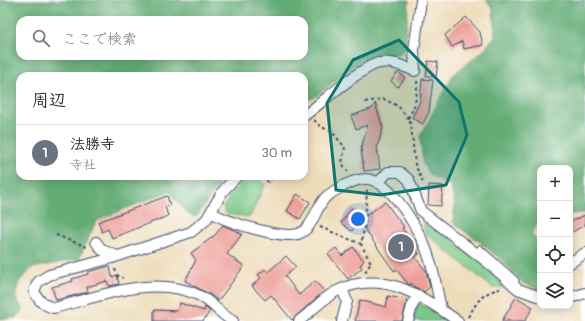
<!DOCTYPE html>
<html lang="ja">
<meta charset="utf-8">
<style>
:root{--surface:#fff;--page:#f7f7f7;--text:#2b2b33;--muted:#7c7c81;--line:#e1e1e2;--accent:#111827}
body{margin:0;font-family:Pangolin,"Klee One",sans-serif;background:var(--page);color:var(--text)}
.controls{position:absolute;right:12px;bottom:12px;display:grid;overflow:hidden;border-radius:8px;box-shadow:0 2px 10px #0003}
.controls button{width:36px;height:36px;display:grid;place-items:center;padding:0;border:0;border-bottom:1px solid var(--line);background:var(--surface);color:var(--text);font:20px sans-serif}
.you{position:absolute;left:358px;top:219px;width:14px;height:14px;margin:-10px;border:3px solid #fff;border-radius:50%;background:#1a73e8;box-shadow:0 0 0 6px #1a73e833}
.badge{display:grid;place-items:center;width:26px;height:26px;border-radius:50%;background:var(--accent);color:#fff;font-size:13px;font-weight:700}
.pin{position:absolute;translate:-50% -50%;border:2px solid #fff;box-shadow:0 1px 4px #0006}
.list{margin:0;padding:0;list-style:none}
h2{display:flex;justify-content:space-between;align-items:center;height:52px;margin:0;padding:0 16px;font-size:17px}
h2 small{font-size:13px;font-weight:400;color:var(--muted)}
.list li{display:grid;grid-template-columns:26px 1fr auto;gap:12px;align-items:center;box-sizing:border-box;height:56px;padding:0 16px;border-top:1px solid var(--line)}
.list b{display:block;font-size:15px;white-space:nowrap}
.list p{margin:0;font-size:13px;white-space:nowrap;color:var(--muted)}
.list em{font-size:13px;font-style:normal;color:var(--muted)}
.icon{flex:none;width:22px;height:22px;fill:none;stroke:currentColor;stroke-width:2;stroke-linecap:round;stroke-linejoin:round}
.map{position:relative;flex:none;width:585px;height:321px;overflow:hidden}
.search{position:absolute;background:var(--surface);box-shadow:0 2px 10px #0003;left:16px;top:16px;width:292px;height:44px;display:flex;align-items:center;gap:10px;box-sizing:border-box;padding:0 14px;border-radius:12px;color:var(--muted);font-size:15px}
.panel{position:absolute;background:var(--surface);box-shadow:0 2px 10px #0003;left:16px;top:72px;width:292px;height:108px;border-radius:12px}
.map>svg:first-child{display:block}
.green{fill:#7bc887;stroke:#4b7c72}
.forest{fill:#64ac74;stroke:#406e69;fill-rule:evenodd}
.building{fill:#ed9e97}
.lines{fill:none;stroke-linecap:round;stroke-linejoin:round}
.service-casing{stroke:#3a496c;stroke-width:7}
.minor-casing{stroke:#3a496c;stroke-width:12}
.path{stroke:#3a496c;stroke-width:2;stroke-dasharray:3 3;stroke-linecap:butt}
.service{stroke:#fff;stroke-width:5}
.minor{stroke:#fff;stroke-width:10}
.marked{fill:#0f766e;fill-opacity:0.2;stroke:#0f766e;stroke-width:3;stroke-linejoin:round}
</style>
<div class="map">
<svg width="585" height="321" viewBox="0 0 585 321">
<rect width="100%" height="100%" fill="#fff"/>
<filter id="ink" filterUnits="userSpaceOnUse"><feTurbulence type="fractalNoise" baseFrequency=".025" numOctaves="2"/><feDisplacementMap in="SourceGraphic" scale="8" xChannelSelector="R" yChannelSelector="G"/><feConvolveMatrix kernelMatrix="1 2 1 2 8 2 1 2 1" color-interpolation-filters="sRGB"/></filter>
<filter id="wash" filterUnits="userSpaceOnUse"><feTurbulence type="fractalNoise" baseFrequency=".012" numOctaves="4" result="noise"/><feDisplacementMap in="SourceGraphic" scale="16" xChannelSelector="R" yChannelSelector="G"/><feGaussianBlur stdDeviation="0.9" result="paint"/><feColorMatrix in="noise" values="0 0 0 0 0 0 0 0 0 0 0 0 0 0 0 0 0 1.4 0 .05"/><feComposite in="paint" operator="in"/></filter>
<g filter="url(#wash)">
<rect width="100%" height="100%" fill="#eddcb9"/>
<g class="green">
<polygon points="248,176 257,176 265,184 250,217 227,214 223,208 231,193"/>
<polygon points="427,223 444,233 510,286 493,288 426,234 423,224"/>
<polygon points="418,302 447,321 413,321"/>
</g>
<g class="forest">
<path d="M0 0H409L406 33V47L400 53 381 58H363L314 98 304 100V76H20V176H225L196 217 188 214 169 191 96 221 79 259 32 268 19 282 15 297 23 309 16 317 0 319ZM20 20H304V56H20Z"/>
<polygon points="486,0 585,0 585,213 570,214 570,168 540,168 540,221 531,234 540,244 540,290 523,283 504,262 480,242 453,223 455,205 451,186 430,175 423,164 420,136 453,75 483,51 495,36 493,8"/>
</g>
<g id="blocks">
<g class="building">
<polygon points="466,17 480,32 483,45 464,49 462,41 452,47 445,35"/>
<polygon points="428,61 438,62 436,77 426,76"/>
<polygon points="398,72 405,78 398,87 391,81"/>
<polygon points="422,79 433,80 429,112 423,124 412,118 420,101"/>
<polygon points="375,103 383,128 377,147 380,169 364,171 361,148 368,125 356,129 351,116 373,108"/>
<polygon points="429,185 443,186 441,206 428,205"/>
<polygon points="297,194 310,202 300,219 287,211"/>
<polygon points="167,196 170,205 165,207 168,216 112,238 108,229 102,232 98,222"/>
<polygon points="385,202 404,227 402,228 419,254 415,257 426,271 430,287 424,292 415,287 411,283 411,285 408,284 396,269 394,271 359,221 352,231 341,223 352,208 363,216 361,219"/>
<polygon points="585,215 585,225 570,233 570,222"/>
<polygon points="223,225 242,234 227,254 244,266 218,301 211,295 185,281 196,260 191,253 214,236"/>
<polygon points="353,247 364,261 360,265 362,268 348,279 328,254 336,248 342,256"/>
<polygon points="286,256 296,267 285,276 299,295 315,281 324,291 292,320 271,295 265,300 252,286 261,278 258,275 265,269 268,272"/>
<polygon points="110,266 112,277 117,275 119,284 109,286 107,281 87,287 88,292 56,300 52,287 73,281 72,279 88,274 88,272"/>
<polygon points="388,296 407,300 402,321 355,321 360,300 386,307"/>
<polygon points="516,297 533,307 525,321 502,321"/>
<polygon points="180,303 204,311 205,307 210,311 203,321 154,321 154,310 177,311"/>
</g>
</g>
</g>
<g filter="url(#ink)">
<use href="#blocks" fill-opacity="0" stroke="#3a496c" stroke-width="1"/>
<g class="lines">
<g class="service-casing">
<polyline id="service" points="480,248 516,280 515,286"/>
</g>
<g class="minor-casing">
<g id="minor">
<path d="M304 116C320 104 362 66 379 63 392 61 403 66 415 71L414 50 421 0"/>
<polyline points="378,183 388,172 400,172 409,180 421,211 486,261 518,289 540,297"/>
<path d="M211 212C226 222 281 239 298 234 314 229 315 206 327 196 336 189 354 179 366 179 389 179 414 223 423 242 432 259 437 290 441 309"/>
<polyline points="96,242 102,250 117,256"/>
<polyline points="570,263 585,253"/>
<polyline points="342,289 347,301 342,321"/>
<polyline points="570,298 585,293"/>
<path d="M233 321C220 315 212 301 198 295 153 274 98 297 54 308 43 305 39 301 34 291L38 282 49 275 112 258 191 232 206 220 223 191 237 176"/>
<path d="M299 321C311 312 322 299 335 292 381 267 421 296 458 321"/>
<polyline points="408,321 412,306 418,295"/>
</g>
</g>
<g class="path">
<polyline points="365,102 383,99 398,106 408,118 411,125 415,164 423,183"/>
<path d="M408 118C416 106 417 96 417 81"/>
<polyline points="314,120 321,127 331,131 345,147 342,163 348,172"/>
<polyline points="262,176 268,182 275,176"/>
<polyline points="320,227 361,244"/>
<polyline points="56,235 87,247"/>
<polyline points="115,269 117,275 123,278"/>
<polyline points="365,272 371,263 361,244 365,224 367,189"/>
<path d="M468 317C478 301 481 293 500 289"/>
</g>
<use href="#service" class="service"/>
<use href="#minor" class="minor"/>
</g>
</g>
<path class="marked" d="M399 40 459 102 467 135 446 185 381 195 336 190 327 103 353 60Z"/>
</svg>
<div class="controls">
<button>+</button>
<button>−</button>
<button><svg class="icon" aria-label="locate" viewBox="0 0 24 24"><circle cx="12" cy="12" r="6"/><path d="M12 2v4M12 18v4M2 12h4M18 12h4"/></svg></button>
<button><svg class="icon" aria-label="layers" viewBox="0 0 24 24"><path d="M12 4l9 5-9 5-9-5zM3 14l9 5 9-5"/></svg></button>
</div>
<div class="you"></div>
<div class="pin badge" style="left:401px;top:247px;background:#6b7280">1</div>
<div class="search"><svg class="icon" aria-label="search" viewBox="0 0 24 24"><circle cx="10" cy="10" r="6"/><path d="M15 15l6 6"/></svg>ここで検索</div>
<section class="panel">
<h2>周辺<small></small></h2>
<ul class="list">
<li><span class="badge" style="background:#6b7280">1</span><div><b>法勝寺</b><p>寺社</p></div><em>30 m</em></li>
</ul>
</section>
</div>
